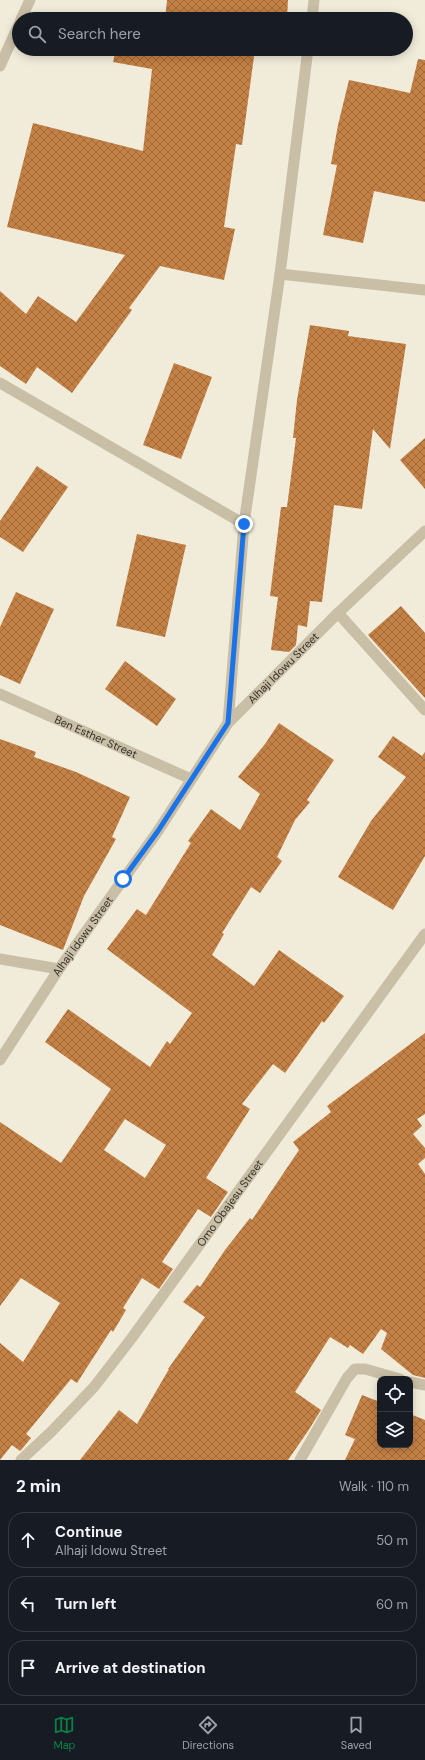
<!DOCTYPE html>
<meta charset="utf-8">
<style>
:root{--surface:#171b24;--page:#242831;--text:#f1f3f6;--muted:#9ea1a6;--line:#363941;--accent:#0b8043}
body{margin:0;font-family:"DM Sans",sans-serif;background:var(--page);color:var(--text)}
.controls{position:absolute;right:12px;bottom:12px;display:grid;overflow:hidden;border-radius:8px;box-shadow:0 2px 10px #0003}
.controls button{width:36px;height:36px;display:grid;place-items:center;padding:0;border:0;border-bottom:1px solid var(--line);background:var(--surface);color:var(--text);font:20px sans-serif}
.stop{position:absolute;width:12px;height:12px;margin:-9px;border:3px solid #1a73e8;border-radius:50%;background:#fff}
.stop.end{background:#1a73e8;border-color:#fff;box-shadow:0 1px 4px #0008}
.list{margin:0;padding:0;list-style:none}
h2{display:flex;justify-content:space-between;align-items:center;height:52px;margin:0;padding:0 16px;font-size:17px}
h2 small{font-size:13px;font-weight:400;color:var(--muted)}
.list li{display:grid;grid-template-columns:26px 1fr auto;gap:12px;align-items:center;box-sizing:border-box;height:56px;margin:0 8px 8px;padding:0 8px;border:1px solid var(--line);border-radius:16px}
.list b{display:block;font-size:15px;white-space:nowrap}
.list p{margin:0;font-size:13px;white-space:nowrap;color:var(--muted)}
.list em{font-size:13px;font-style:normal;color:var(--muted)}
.icon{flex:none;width:22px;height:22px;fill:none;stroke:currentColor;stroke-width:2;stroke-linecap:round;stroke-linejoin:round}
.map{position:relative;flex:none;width:425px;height:1460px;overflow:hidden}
.search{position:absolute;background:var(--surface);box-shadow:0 2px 10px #0003;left:12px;right:12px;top:12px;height:44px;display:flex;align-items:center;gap:10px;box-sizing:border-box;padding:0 14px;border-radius:22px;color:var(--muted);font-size:15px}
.sheet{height:244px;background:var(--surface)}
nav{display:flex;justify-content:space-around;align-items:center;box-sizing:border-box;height:56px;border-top:1px solid var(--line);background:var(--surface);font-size:11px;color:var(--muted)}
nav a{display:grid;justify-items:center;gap:2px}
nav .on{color:var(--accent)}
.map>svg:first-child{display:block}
.building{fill:url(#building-cross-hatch);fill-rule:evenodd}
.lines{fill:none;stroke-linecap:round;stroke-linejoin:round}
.minor{stroke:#c9bea6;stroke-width:11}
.route{stroke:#1a73e8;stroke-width:5}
.labels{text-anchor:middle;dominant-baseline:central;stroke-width:3;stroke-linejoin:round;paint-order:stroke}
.street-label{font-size:11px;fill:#352f27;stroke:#f9f5e6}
</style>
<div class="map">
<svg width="425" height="1460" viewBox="0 0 425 1460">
<defs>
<pattern id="building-cross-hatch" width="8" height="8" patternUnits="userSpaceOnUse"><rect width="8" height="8" fill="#c48145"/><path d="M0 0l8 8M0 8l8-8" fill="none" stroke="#a06a3a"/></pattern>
</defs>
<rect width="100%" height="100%" fill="#f1ecda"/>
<g class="building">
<polygon points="167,0 288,0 287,19 165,19"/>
<polygon points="122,14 150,19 121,19"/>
<polygon points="116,49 255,49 242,145 236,144 224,227 235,229 224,280 160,266 129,308 132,310 72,393 37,367 26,384 0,366 0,291 26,314 38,296 76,322 125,255 7,227 33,123 143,151 152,69 113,62"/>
<polygon points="418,59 425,60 425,202 374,191 363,243 323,235 337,165 331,164 338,125 349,80 410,93"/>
<polygon points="310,325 349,331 348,336 406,344 390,449 373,429 362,509 334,505 322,602 310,601 307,627 298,625 296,645 289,652 271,650 278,597 270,596 281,507 287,507 296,438 293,438 297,400"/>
<polygon points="174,363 212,377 181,459 143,445"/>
<polygon points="425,438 425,489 400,460"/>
<polygon points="37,466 68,487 23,552 0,537 0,521"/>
<polygon points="137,534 186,545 165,637 116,626"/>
<polygon points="16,592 54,609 20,684 0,675 0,627"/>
<polygon points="401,606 425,633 425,698 368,635"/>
<polygon points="125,661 176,699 157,726 105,689"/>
<path d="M279 723 334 760 307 800 310 802 295 820 277 857 282 861 260 893 251 887 222 933 224 934 212 955 254 986 279 950 344 996 324 1023 322 1021 285 1073 273 1064 242 1104 250 1109 206 1178 228 1192 211 1217 198 1209 162 1262 173 1269 159 1289 142 1278 123 1308 126 1310 113 1332 111 1330 77 1383 71 1379 26 1434 31 1438 22 1449 20 1451 12 1445 0 1460V1343L23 1362 60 1303 21 1278 0 1306V1122L61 1163 111 1089 45 1042 68 1009 150 1067 167 1041 170 1044 192 1013 107 949 137 909 146 915 191 843 188 841 211 809 240 830 260 794 238 777 265 744ZM125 1119 166 1145 145 1178 104 1150Z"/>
<polygon points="393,736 422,756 425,752 425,856 393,910 338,877 371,821 406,777 378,757"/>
<polygon points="0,739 36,752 34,757 76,772 130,797 112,837 116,839 84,896 63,950 0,925"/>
<polygon points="425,1033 425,1114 417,1119 422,1126 413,1134 425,1148 425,1158 418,1164 425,1174 425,1378 413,1375 381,1349 387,1333 381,1329 363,1354 350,1345 348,1348 330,1337 295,1392 321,1410 308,1431 288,1460 80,1460 119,1410 137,1424 169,1369 168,1369 205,1317 183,1302 197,1285 200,1287 225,1250 250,1218 252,1220 299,1150 293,1142 331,1112 327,1106"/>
<polygon points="362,1395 380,1402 380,1445 410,1445 410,1414 425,1420 425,1460 345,1460 355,1439 345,1435"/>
</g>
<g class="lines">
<g class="minor">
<polyline points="21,19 30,0"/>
<polyline points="312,19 314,0"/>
<polyline points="0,66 19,24"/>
<polyline points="280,274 425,290"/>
<polyline points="0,383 244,524"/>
<polyline points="338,613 425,710"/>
<path id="s1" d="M0 694 191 779"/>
<polyline points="228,723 244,524 280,274 308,49"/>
<polyline points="0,959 59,969"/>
<path id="s2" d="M0 1060 59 969 158 831 228 723 338 613 425 531"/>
<polyline points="410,1382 425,1385"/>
<path id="s3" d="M21 1460 52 1431 94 1387 131 1339 425 934"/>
<polyline points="300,1460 347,1378 355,1369 365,1369 400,1379"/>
</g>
</g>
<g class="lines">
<polyline class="route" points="123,879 158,831 228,723 244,524"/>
</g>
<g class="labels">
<g class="street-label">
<text stroke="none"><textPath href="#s2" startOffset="485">Alhaji Idowu Street</textPath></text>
<text stroke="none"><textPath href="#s1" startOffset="105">Ben Esther Street</textPath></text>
<text stroke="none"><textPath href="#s2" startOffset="149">Alhaji Idowu Street</textPath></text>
<text stroke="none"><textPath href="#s3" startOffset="332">Omo Obajesu Street</textPath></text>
</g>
</g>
</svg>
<div class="controls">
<button><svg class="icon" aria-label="locate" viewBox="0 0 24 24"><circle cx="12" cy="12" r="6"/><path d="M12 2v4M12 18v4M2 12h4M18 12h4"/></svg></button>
<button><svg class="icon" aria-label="layers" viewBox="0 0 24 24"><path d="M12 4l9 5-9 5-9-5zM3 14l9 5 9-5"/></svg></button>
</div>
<div class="stop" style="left:123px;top:879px"></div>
<div class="stop end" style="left:244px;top:524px"></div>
<div class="search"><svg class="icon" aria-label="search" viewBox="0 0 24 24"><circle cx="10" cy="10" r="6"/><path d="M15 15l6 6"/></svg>Search here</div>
</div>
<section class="sheet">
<h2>2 min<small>Walk · 110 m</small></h2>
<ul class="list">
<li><svg class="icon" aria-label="ahead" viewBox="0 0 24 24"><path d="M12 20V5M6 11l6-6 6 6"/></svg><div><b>Continue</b><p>Alhaji Idowu Street</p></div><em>50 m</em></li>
<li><svg class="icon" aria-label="left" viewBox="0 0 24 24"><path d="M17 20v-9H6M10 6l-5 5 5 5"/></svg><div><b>Turn left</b></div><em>60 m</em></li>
<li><svg class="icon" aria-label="arrive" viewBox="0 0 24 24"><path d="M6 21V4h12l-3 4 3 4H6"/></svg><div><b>Arrive at destination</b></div></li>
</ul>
</section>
<nav>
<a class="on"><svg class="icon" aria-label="map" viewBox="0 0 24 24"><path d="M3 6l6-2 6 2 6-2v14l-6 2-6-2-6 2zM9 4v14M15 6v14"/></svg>Map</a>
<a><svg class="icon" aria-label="directions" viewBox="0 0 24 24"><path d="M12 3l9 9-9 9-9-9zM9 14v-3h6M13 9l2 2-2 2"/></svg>Directions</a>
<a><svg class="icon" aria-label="saved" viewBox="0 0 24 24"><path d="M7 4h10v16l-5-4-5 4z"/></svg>Saved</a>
</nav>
